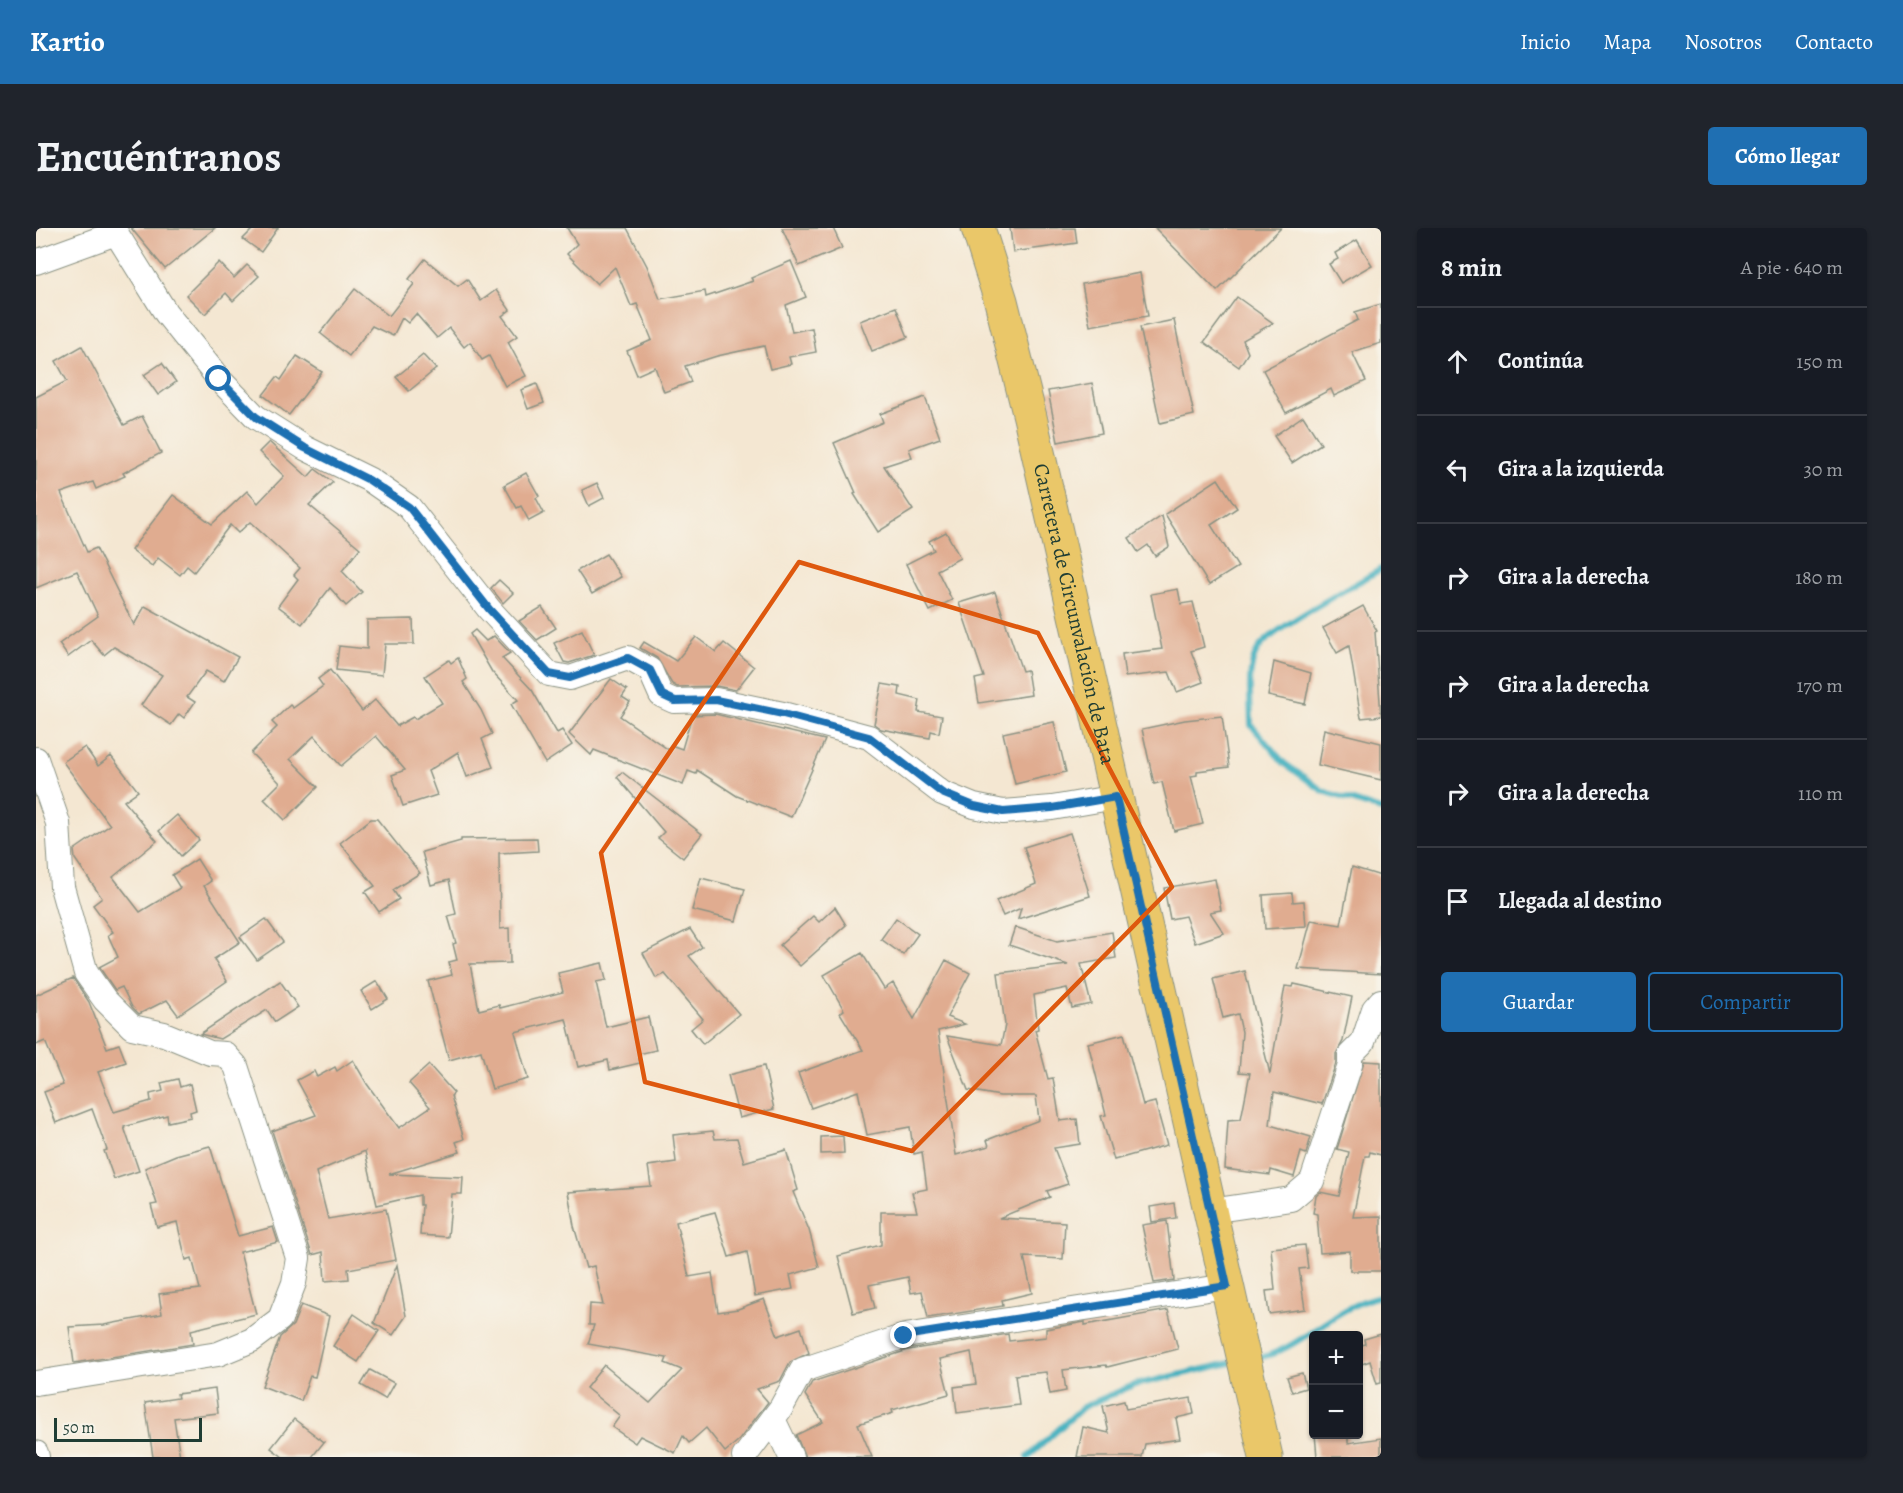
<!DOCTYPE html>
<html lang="es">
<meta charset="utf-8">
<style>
:root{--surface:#171b24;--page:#20242c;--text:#f1f3f6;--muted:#9ea1a6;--line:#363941;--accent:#1f6fb2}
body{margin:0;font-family:Alegreya,serif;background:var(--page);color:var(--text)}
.controls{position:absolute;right:18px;bottom:18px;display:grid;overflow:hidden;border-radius:6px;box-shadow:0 2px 4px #0004}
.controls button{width:54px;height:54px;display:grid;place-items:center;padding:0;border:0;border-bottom:2px solid var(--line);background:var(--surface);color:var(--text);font:30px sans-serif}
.scale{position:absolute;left:18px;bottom:15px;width:148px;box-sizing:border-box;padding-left:6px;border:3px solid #1f3d34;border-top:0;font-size:16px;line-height:21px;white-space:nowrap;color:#1f3d34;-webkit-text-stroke:4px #f7f3e8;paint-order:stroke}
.stop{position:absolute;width:18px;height:18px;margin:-14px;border:4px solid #1f6fb2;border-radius:50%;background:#fff}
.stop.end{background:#1f6fb2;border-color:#fff;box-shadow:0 2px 6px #0008}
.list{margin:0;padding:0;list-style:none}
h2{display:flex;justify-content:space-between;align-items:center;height:78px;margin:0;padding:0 24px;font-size:26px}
h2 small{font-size:20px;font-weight:400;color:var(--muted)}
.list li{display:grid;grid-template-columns:39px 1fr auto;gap:18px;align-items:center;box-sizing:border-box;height:108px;padding:0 24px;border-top:2px solid var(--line)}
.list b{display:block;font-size:22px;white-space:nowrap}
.list em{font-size:20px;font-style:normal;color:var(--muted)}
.actions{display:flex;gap:12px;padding:18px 24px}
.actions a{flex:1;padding:14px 0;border:2px solid var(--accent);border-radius:6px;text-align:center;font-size:21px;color:var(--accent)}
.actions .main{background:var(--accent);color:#fff}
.icon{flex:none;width:33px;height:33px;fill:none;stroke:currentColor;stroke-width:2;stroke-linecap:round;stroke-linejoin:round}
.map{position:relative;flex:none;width:1345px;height:1229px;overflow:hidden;border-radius:6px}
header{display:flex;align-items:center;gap:36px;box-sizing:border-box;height:84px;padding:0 30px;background:var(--accent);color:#fff}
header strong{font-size:28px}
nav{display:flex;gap:33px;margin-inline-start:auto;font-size:21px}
.intro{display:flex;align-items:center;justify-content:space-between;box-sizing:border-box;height:144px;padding:0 36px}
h1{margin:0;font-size:42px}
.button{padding:15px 27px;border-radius:6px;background:var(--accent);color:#fff;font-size:21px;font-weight:700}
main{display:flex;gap:36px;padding:0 36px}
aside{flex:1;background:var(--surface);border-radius:6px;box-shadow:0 2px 4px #0004}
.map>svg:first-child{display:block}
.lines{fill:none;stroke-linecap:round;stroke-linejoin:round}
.stream{stroke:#42b0bf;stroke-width:6}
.building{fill:#e0ac90}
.street-casing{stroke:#8a9283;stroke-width:26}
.primary-casing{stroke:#8a9283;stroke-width:35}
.street{stroke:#fff;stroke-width:24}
.primary{stroke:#eac769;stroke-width:33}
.route{stroke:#1f6fb2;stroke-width:8}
.marked{fill:none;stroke:#de580e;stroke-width:4.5;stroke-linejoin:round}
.labels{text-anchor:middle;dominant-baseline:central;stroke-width:6;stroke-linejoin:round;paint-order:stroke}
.street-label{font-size:21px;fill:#1f3d34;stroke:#f7f3e8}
</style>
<header>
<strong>Kartio</strong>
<nav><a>Inicio</a><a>Mapa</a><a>Nosotros</a><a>Contacto</a></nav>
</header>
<div class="intro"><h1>Encuéntranos</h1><a class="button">Cómo llegar</a></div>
<main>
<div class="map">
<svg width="1345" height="1229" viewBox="0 0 1345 1229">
<rect width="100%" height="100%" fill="#f7f3e8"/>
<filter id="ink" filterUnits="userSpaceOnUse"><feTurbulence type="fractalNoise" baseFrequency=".0167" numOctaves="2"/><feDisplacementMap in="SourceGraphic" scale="12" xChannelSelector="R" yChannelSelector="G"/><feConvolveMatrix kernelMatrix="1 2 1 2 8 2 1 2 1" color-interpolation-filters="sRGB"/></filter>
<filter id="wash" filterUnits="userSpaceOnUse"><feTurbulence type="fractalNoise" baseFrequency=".008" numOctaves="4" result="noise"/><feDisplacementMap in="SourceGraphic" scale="24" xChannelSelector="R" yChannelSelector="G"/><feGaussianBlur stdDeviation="1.35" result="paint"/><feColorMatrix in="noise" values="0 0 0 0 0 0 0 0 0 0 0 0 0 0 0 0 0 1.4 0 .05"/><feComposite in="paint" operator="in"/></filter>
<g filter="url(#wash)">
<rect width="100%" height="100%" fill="#f4e7d2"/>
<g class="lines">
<g class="stream">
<path d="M1345 341C1320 357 1233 401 1221 423 1210 444 1215 473 1215 497L1248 535 1287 563 1345 582"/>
<path d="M1218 1131C1265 1123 1298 1077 1345 1068"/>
<polyline points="992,1229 1047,1179 1098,1157 1199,1134"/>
</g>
</g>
<g id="blocks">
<g class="building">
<polygon points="95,0 179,0 129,41"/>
<polygon points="218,0 242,0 225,24 207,11"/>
<polygon points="531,0 591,0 611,38 624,71 669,63 670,69 717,53 715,50 755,33 770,69 750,77 756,104 776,100 780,124 753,129 755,136 734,141 728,118 681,128 649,138 655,154 628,164 619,139 601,147 591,123 616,112 601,76 595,78 579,39 561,56 531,26 541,16"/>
<polygon points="746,0 797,0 806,20 763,38"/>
<polygon points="974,0 1039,0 1041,15 977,24"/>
<polygon points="1119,0 1245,0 1181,63"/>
<polygon points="1321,12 1336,37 1305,55 1293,36 1302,31 1299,25"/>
<polygon points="389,31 422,58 431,51 445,73 460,62 474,82 466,88 481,108 472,114 490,148 469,158 453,128 446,132 434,114 428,119 413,100 401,110 380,86 372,95 366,90 357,108 336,98 313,128 284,105 319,61 353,88 378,56 373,51"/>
<polygon points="183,34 198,50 211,37 223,48 197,73 190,65 169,86 150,67"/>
<polygon points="1104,45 1112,88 1054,98 1046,56"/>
<polygon points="1201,69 1237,95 1207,112 1212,125 1203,139 1168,114"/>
<polygon points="1345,76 1345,115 1316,124 1330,153 1298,168 1295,161 1250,185 1227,142 1322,92 1319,84"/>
<polygon points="860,79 872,109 836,123 824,93"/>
<polygon points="1138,92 1158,187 1124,195 1104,99"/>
<polygon points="46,118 88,197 106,188 125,225 87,245 89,248 60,261 57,254 25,265 51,324 60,320 98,397 109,378 202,429 188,453 170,443 151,469 159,474 148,490 143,486 135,497 105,477 126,447 78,419 68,427 55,412 32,429 23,416 62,388 41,343 0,360 0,169 31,153 20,133"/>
<polygon points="387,127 400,141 373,163 360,149"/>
<polygon points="261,128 286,144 253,187 227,167 241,149 245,152"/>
<polygon points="126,135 140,154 122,167 108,147"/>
<polygon points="1056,155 1066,205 1022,214 1012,163"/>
<polygon points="501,156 508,175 492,181 485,162"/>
<polygon points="889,169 904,210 873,221 876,229 848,238 877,282 842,304 818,266 820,265 798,215 847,194 844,186"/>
<polygon points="1267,188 1285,216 1256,235 1238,208"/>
<polygon points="233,214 272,249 279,241 297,254 273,277 324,320 306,343 326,364 310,378 294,360 266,396 242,378 262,351 258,347 264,340 214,294 202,305 194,297 158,344 151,338 144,347 122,330 116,338 95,322 137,267 176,296 211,263 222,275 248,248 223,224"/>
<polygon points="490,245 503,268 500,270 508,285 493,293 485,278 481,280 468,257"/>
<polygon points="1182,251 1201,280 1175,297 1202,339 1173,357 1129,286"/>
<polygon points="561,255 568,270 553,278 546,262"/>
<polygon points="1126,288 1133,319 1119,328 1112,317 1102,324 1093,310"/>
<polygon points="910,304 924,330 901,342 916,372 894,383 870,336 898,322 893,313"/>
<polygon points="570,326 585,349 556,366 541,343"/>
<polygon points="463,352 477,365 467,375 455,360"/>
<polygon points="1142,361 1145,376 1157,374 1168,419 1155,423 1167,454 1141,464 1133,444 1089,449 1086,426 1126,421 1115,366"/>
<polygon points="959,364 986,443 991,442 995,467 943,475 939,451 948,449 923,375"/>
<polygon points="1327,378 1341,403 1339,404 1345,488 1325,490 1313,418 1301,425 1287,400"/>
<polygon points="506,379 520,400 501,412 483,393"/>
<polygon points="377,391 378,416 349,416 346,447 300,442 303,418 331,421 331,392"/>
<polygon points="439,402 450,413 458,408 474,425 466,430 496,462 521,505 526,502 536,517 509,535 475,476 482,472 456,444 434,406"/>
<polygon points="546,402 558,427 533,435 528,434 518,415"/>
<polygon points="660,409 680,424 688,415 718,439 700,462 680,458 641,459 636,456 621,430 604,420 608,414 640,433"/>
<polygon points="422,430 431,451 427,454 445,482 456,506 446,511 457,539 431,549 422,524 392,543 401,567 367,578 356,547 369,542 340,508 305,538 278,508 254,531 282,559 249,592 228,571 244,555 215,525 241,499 236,494 254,477 257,480 287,458 282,451 294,442 326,483 339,472 361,498 377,489 379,491 406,475 389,448 413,432 415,435"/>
<polygon points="1238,434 1275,445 1269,476 1232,468"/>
<polygon points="575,451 591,462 586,469 594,474 584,488 633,522 635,517 646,521 656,487 679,486 789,512 755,589 701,568 661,542 660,546 652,543 647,557 558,522 555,527 533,506"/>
<polygon points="846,456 864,459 863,467 884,472 882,484 906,488 903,505 895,503 894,510 845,501 838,496"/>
<polygon points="1186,488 1193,539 1161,543 1161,547 1155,548 1167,596 1138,603 1126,554 1118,556 1106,501 1149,492"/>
<polygon points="1018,494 1030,544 979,556 967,505"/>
<polygon points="1288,501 1345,515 1345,552 1282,537"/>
<polygon points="49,519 62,538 75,528 102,563 88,573 121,613 77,649 104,684 144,660 136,647 161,631 175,653 168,658 204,714 178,731 191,753 142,787 131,772 103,786 96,779 86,759 79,762 63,739 82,729 72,707 77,704 57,677 66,670 39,631 38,622 74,597 27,534"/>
<polygon points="586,544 666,606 647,630 622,610 628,604 581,549"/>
<polygon points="141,587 163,612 145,628 123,603"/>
<polygon points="335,591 341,591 384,645 357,662 363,671 343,684 329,664 339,658 304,615"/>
<polygon points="1034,605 1054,668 982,691 985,680 967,688 960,673 1000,656 988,619"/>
<polygon points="501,610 502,623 463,625 464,701 473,700 474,735 434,736 443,782 463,777 464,780 527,764 522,745 566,735 570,752 560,754 570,799 612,789 620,822 602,826 604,835 574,842 572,832 542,839 530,791 479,804 492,851 456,861 445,823 413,832 392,753 416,747 413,734 421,732 417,716 420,715 412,688 420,686 413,652 395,657 386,624 425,613 425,611"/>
<polygon points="1316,639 1345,648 1345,746 1262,741 1275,692 1305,697"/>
<polygon points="665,650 709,661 700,693 656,682"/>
<polygon points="1179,651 1185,682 1174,684 1188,705 1159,715 1149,688 1134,691 1128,660"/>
<polygon points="1256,665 1257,674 1268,673 1270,698 1229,701 1227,667"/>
<polygon points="799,679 810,697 764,738 744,717 777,688 783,694"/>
<polygon points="860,690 882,706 867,727 845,711"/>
<polygon points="230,691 247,714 221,732 204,709"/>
<polygon points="979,699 1021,713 1076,704 1080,730 1045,736 1055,776 1036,780 1031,760 998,767 1002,801 999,802 1012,851 1017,850 1024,893 1041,891 1044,916 1018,920 1032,956 1011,963 1014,969 963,990 1029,994 1027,1031 988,1029 996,1065 966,1072 967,1078 892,1090 886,1063 875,1065 872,1049 833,1057 839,1080 817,1085 802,1028 845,1017 845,984 881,984 876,964 891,961 886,924 878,926 874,899 831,907 822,863 775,880 762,845 827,822 804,785 808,782 788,747 826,725 848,761 857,755 878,791 910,732 934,745 911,789 929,796 902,803 920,927 953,918 951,912 1003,892 1000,868 964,868 932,862 911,808 965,817 969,797 962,745 1032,737 973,717"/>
<polygon points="654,701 666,719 653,728 703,786 667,816 655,801 667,791 629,746 620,750 607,725"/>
<polygon points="1209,743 1234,846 1249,758 1257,759 1258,756 1316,769 1307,813 1300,826 1300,835 1286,876 1238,864 1234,897 1275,909 1270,926 1265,924 1258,949 1235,942 1234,947 1189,941 1192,892 1205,891 1214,845 1203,844 1206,804 1202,786 1187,790 1177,751"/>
<polygon points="37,750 53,774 71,820 83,816 90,834 62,844 78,884 115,873 114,866 127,863 125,855 142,851 144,859 154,856 160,882 154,884 155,889 132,894 131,887 88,899 103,943 78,951 68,923 71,922 56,881 20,895 8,864 27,857 9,813 0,817 0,767"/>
<polygon points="244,753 262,779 239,794 231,782 184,811 164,806"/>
<polygon points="341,753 352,771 336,781 325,763"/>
<polygon points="1088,806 1107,877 1119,874 1131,917 1078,932 1065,888 1070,887 1052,815"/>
<polygon points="317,832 331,856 363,900 394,879 373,855 393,837 418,865 415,868 428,911 420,914 424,924 353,946 427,949 426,966 416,966 412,1009 384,1007 386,977 384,977 384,967 341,977 329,923 280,944 292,991 350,981 360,1032 312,1041 313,1051 289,1053 287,1024 276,1027 236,903 280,887 261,852 278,843 281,849 299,839 301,843"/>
<polygon points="1328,833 1345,834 1345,927 1334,924 1333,928 1329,928 1317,989 1345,988 1345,1043 1314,1043 1314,1023 1284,1025 1281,986 1277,985 1280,968 1284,964 1303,968 1313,924 1301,921"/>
<polygon points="728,838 738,881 703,890 692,847"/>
<polygon points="677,903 679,911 701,910 708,934 750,922 762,962 757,964 773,1002 783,1039 754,1047 757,1061 719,1068 711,1024 693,1029 679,984 640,994 653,1049 676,1045 682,1084 702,1081 728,1071 742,1108 765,1100 773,1125 754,1134 744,1153 721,1161 732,1174 703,1212 689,1224 670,1200 653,1215 647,1208 639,1225 604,1208 599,1215 576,1199 584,1188 550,1160 568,1137 614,1175 646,1142 629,1135 631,1130 552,1116 558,1097 553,1097 554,1076 567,1077 558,1038 550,1040 538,998 532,964 615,958 612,938 640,934 637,907"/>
<polygon points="807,908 808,925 785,926 785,909"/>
<polygon points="174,918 202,1008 237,999 242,1014 204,1024 220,1086 155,1102 157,1116 38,1135 33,1099 68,1097 126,1086 123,1066 164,1061 156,1030 150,1032 141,994 121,999 115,977 121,976 109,940 140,927"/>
<polygon points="1138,975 1140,990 1116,994 1114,979"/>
<polygon points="1131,993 1138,1052 1118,1055 1106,997"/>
<polygon points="1269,1017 1272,1040 1263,1041 1269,1081 1233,1086 1230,1063 1239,1062 1235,1020"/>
<polygon points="361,1037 370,1088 357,1107 338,1095"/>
<polygon points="265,1077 293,1088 279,1149 274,1148 265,1173 226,1158 244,1109 257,1097"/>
<polygon points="1132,1082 1142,1121 1071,1139 1070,1137 1027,1142 1030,1163 1014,1166 1010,1144 979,1147 983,1177 921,1185 918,1159 940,1156 935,1124 904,1131 913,1166 856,1182 857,1185 822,1196 836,1229 769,1229 760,1207 787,1194 769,1167 776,1154 872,1122 972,1106 973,1113 1010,1109 1010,1101 1049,1094 1049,1097"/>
<polygon points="318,1086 343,1103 322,1134 297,1118"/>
<polygon points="1345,1106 1345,1155 1341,1156 1334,1133 1323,1137 1323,1118 1329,1116 1328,1111"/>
<polygon points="334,1142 358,1155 349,1171 325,1157"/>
<polygon points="1266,1145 1270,1160 1256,1164 1251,1149"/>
<polygon points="179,1161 182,1185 138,1190 144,1229 117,1229 109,1175 142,1170 141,1166"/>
<polygon points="1155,1170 1158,1186 1140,1190 1144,1211 1109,1216 1106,1229 1041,1229 1047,1199 1073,1205 1067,1178 1088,1173 1090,1181"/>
<polygon points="258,1191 288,1214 276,1229 247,1229 235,1220"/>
<polygon points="1279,1206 1312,1206 1312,1215 1345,1210 1345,1229 1281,1229"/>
</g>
</g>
</g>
<g filter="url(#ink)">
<use href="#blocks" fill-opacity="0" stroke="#8a9283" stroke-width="1.5"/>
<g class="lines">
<g class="street-casing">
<g id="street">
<polyline points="77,0 130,85 183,151 220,189 269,220 334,252 373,279 453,381 513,446 534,450 592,430 614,442 625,467 638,473 680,472 747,486 833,509 906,565 938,578 967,584 1016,580 1080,569"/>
<polyline points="0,34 80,5"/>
<polyline points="0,531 22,595 26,659 50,745 69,772 96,799 128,806 174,825 189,826 200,838 262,1030 258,1055 244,1091 216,1112 182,1126 0,1155"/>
<polyline points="1174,983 1255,971 1276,953 1314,837 1314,827 1327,814 1338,781 1345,773"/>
<polyline points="737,1191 755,1229"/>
<polyline points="0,1225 1,1229"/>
<polyline points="708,1229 745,1180 766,1142 869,1108 1191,1058"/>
</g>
</g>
<g class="primary-casing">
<g id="primary">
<path id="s1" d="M942 0 965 73 994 189 1230 1229"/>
</g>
</g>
<use href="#street" class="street"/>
<use href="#primary" class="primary"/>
</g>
</g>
<g class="lines" filter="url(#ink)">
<polyline class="route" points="183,151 220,189 269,220 333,252 373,279 453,381 513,446 534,450 592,430 614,442 626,467 639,473 680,472 747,486 833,509 906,565 938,578 967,584 1016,580 1080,569 1191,1058 868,1108"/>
</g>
<path class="marked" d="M763 334 1002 405 1136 659 876 923 609 854 565 625Z"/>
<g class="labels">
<g class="street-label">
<text stroke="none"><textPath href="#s1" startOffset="398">Carretera de Circunvalación de Bata</textPath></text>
</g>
</g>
</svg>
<div class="controls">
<button>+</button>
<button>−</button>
</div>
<div class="scale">50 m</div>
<div class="stop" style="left:183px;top:151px"></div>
<div class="stop end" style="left:868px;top:1108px"></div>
</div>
<aside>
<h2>8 min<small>A pie · 640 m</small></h2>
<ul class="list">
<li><svg class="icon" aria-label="ahead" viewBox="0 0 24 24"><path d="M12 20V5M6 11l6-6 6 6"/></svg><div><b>Continúa</b></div><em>150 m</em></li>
<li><svg class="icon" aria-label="left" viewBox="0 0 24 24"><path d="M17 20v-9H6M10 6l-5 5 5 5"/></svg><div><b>Gira a la izquierda</b></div><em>30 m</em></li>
<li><svg class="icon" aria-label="right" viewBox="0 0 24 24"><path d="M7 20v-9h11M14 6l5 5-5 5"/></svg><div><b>Gira a la derecha</b></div><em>180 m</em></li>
<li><svg class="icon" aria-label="right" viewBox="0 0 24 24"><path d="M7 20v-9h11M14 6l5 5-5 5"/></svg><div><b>Gira a la derecha</b></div><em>170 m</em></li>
<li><svg class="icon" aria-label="right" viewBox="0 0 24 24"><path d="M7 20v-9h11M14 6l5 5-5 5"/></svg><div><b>Gira a la derecha</b></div><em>110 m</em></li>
<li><svg class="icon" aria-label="arrive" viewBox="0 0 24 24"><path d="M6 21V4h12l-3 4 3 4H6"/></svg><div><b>Llegada al destino</b></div></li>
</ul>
<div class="actions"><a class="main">Guardar</a><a>Compartir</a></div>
</aside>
</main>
